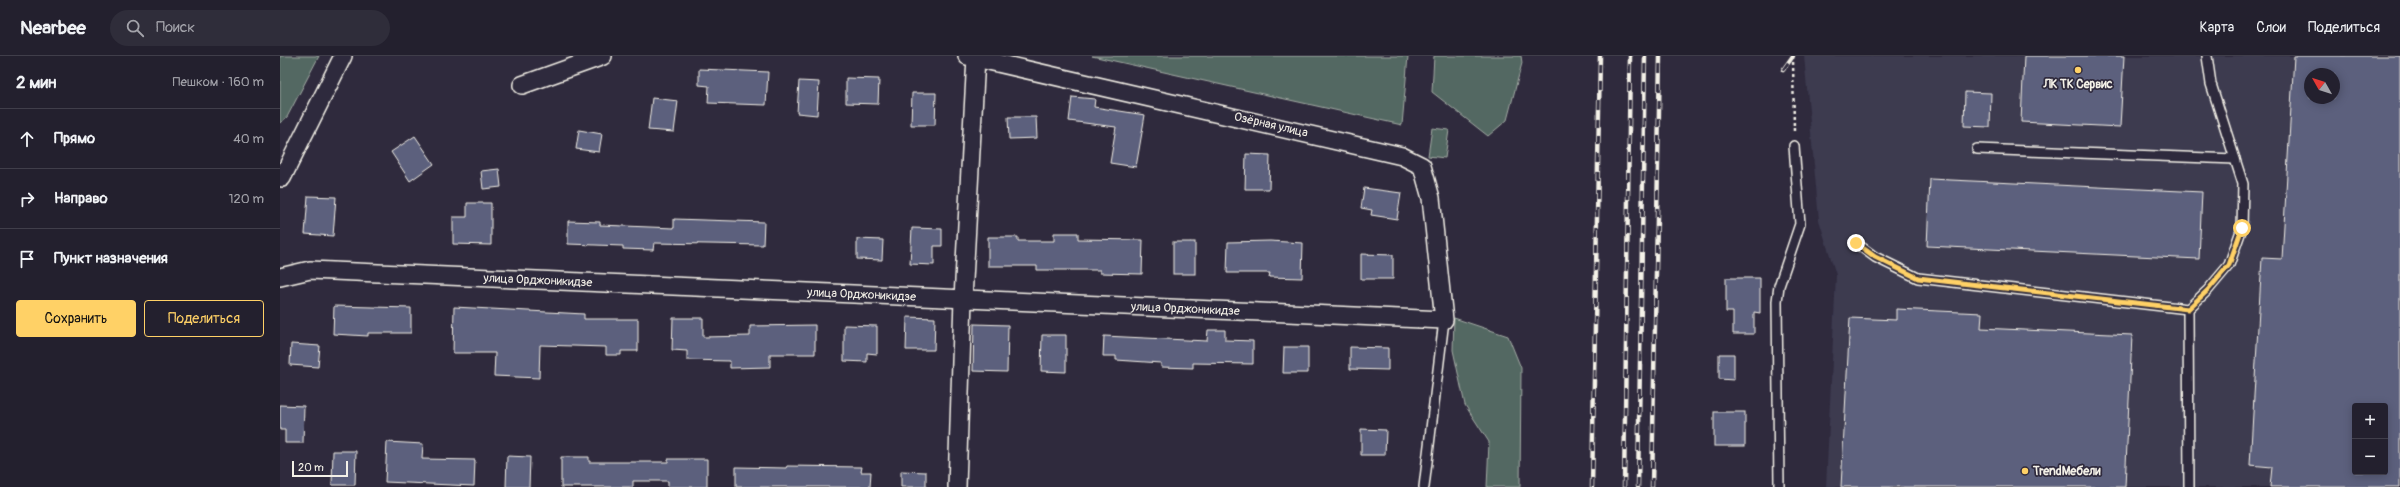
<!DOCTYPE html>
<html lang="ru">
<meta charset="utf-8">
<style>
:root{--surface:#23202e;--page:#2f2d3a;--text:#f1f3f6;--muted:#a3a3aa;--line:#403e4a;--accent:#ffd166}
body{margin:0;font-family:Pangolin,sans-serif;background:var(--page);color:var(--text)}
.controls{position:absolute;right:12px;bottom:12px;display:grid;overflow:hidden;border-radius:4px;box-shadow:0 2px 10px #0003}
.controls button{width:36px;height:36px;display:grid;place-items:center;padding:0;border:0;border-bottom:1px solid var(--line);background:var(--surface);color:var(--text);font:20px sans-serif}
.compass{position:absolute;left:2024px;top:12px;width:36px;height:36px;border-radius:50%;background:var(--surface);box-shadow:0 2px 10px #0003;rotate:309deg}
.scale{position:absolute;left:12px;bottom:10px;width:56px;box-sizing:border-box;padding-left:4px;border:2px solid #f4f1e8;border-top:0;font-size:11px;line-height:14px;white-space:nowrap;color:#f4f1e8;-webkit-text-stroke:3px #2f2a3d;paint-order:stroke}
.stop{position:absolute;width:12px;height:12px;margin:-9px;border:3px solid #ffd166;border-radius:50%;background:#fff}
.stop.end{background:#ffd166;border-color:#fff;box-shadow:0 1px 4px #0008}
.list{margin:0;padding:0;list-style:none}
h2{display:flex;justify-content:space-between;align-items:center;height:52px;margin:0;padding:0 16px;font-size:17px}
h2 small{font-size:13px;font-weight:400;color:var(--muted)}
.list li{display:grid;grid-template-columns:26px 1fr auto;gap:12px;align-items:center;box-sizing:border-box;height:60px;padding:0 16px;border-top:1px solid var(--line)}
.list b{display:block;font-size:15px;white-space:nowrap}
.list em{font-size:13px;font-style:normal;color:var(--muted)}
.actions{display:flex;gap:8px;padding:12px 16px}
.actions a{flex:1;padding:9px 0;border:1px solid var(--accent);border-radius:4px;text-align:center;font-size:14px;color:var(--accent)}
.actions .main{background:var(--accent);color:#111}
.icon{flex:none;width:22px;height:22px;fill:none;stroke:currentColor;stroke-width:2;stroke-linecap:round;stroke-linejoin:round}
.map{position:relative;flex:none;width:2120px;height:431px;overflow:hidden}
header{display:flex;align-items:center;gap:24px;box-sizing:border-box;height:56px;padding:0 20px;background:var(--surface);border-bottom:1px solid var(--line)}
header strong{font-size:19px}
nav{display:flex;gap:22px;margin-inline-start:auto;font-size:14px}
.search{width:280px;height:36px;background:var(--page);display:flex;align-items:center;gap:10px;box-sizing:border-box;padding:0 14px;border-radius:22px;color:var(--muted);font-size:15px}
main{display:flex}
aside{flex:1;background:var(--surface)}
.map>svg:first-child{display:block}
.built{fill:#3c3a50;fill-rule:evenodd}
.green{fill:#536862;stroke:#a4aca5}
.building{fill:#5c607d;stroke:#f4f1e8;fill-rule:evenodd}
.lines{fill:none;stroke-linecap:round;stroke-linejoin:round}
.service-casing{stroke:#f4f1e8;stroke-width:12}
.minor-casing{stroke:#f4f1e8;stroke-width:20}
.path{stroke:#f4f1e8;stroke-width:2.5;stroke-dasharray:3 3;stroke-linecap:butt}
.service{stroke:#2f2a3d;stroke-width:9}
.minor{stroke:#2f2a3d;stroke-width:17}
.rail-casing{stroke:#f4f1e8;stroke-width:4.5}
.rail{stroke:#2f2a3d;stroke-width:3;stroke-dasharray:9;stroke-linecap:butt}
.route{stroke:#ffd166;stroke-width:5}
.poi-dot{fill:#ffd166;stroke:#2f2a3d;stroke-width:1.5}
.labels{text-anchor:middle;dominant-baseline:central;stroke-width:3.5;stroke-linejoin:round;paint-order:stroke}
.poi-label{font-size:12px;font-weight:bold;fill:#f4f1e8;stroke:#2f2a3d}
.street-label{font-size:12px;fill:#f4f1e8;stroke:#2f2a3d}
</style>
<header>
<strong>Nearbee</strong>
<div class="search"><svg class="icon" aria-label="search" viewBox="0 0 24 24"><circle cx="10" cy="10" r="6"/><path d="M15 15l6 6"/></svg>Поиск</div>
<nav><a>Карта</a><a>Слои</a><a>Поделиться</a></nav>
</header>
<main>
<aside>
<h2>2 мин<small>Пешком · 160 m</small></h2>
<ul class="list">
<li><svg class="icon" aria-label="ahead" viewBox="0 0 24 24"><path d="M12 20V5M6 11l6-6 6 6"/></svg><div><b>Прямо</b></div><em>40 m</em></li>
<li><svg class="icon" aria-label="right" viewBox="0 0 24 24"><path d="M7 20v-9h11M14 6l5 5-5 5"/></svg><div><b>Направо</b></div><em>120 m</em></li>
<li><svg class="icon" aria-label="arrive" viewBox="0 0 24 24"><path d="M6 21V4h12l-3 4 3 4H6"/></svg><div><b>Пункт назначения</b></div></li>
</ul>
<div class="actions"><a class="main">Сохранить</a><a>Поделиться</a></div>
</aside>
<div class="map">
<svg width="2120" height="431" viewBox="0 0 2120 431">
<rect width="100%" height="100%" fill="#2f2a3d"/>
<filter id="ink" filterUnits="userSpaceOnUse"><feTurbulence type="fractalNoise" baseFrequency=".025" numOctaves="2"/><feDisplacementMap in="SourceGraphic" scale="8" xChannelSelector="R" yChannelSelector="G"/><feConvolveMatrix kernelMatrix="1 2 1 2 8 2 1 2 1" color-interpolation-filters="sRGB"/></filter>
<g filter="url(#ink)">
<path class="built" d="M1524 0H2120V431H1546L1556 219 1539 164ZM2030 18H2054V42H2030ZM2075 350H2105V416H2075Z"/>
<g class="green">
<polygon points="0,0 39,0 7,61 0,67"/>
<polygon points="812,0 1128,0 1122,69"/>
<polygon points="1154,0 1241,0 1242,7 1227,64 1208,80 1152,36"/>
<polygon points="1152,72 1169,74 1165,102 1148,100"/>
<polygon points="1174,262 1228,280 1241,312 1240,431 1207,431 1209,386 1185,349 1173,294"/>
</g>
<g class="building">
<polygon points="1744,0 1844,0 1840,71 1741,66"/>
<path d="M2014 0H2120V431H1990L1992 411 1970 409 1982 202 2002 203ZM2030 18H2054V42H2030ZM2075 350H2105V416H2075Z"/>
<polygon points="419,13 488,16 486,49 428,47 429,30 419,29"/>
<polygon points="566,22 599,23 598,48 566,47"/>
<polygon points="519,25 539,26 537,59 517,57"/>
<polygon points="1685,36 1711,37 1710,71 1684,70"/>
<polygon points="632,37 656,37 655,69 631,69"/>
<polygon points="792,41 815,43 814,51 865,59 856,111 830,107 836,71 789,65"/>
<polygon points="372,42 398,45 394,76 368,74"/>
<polygon points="728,61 756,61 757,82 729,83"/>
<polygon points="299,74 322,78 319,96 296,93"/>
<polygon points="135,80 154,108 130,125 111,96"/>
<polygon points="966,98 990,99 989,133 965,133"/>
<polygon points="219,113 221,131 203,133 201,115"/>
<polygon points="1650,123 1922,136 1919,203 1647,190"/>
<polygon points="1084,132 1121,137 1117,163 1091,159 1092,154 1081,152"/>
<polygon points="28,140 56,141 53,180 25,178"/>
<polygon points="187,147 211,147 211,189 173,188 173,161 187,161"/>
<polygon points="394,163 484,166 483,189 374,187 373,194 343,193 343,190 288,188 288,165 320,166 320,169 394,172"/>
<polygon points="632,172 662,173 662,190 654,190 654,209 630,208"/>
<polygon points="774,177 798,177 798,183 863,184 862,218 820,217 820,214 757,214 757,210 708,210 708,181 738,181 738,185 774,185"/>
<polygon points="577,183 603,184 602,204 577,203"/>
<polygon points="990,185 1023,187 1022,222 989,221 990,217 947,217 948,186"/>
<rect x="893" y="186" width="22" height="32"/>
<polygon points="1081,198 1113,199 1113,223 1081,223"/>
<polygon points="1446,222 1480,222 1480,257 1474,256 1474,278 1453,278 1453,256 1446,256"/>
<polygon points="54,250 131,252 131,277 88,277 88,280 53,278"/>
<polygon points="174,251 304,258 304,263 358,263 358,295 341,295 341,299 326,299 326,291 260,289 259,322 214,320 215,297 173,297"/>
<polygon points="1616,253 1702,257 1701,272 1852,279 1845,431 1561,431 1570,262 1616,264"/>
<polygon points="627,261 655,262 654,294 626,294"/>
<polygon points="393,262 423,262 423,281 470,280 470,270 535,269 535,298 490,298 490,311 450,312 450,305 407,304 407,295 392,294"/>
<polygon points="694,268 728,269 727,316 693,315"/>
<polygon points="564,269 597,270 597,298 587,297 587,306 564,305"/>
<polygon points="928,274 945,274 945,284 973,285 973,308 913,307 913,312 881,311 881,307 836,304 836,300 823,300 824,280 927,285"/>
<polygon points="762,279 786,279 786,316 761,315"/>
<polygon points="11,288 40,290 38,311 10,309"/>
<polygon points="1004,291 1028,291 1028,317 1003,317"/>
<polygon points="1070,291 1108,292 1108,314 1070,313"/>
<polygon points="1439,298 1454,298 1454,324 1439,323"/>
<polygon points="0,349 24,350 23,387 5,387 5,374 0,374"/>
<rect x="1434" y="356" width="31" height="34"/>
<polygon points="1081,373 1106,374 1105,399 1081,399"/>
<polygon points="107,386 143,388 142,403 195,404 194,430 105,426"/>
<polygon points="53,395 76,395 75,429 52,429"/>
<polygon points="227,400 250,401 249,431 226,431"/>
<polygon points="281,401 309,401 309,406 388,406 388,403 427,403 427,431 388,431 388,425 353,425 353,431 281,431"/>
<polygon points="507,410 582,411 581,416 591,416 590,431 456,431 456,411 506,412"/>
<polygon points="621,415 646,416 646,431 621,431"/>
</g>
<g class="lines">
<g class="service-casing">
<g id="service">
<polyline points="1697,93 1955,103"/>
<polyline points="1576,187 1595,201 1638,222 1908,253 1928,234 1949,209 1962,172 1963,128 1931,28 1927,0"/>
<polyline points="1908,253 1909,431"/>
<polyline points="1144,431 1164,264"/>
<polyline points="1499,431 1497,245 1499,230 1520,168 1514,90"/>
</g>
</g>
<g class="minor-casing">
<g id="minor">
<polyline points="242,29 323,0"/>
<polyline points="2,122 63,0"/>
<path id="s1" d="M0 221 30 214 1164 264 1151 142 1142 110 1122 100 687 0"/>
<polyline points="677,431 683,243 696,1"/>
</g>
</g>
<polyline class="path" points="1513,0 1514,77"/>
<use href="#service" class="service"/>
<use href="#minor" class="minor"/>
<g class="rail-casing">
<g id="rail">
<polyline points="1503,14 1513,0"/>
<polyline points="1312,431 1320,0"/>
<polyline points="1344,431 1350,0"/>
<polyline points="1358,431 1365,0"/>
<polyline points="1372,431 1380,0"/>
</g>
</g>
<use href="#rail" class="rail"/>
</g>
</g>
<g class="lines" filter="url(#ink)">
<polyline class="route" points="1576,187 1595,201 1638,222 1908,253 1928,234 1949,209 1962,172"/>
</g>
<g class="poi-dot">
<circle cx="1798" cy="14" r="4"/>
<circle cx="1745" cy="415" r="4"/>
</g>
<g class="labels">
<g class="poi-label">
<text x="1798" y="28">ЛК ТК Сервис</text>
<text x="1753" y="415" text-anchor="start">TrendМебели</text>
</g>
<g class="street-label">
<text transform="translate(991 69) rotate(13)">Озёрная улица</text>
<text stroke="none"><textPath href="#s1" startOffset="259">улица Орджоникидзе</textPath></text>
<text stroke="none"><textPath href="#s1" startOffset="583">улица Орджоникидзе</textPath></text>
<text stroke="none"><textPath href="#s1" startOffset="907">улица Орджоникидзе</textPath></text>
</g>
</g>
</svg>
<div class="controls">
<button>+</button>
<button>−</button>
</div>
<svg class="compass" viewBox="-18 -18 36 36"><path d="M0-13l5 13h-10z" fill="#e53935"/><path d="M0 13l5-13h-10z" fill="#a3a3aa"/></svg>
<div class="scale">20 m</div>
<div class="stop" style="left:1962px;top:172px"></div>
<div class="stop end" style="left:1576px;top:187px"></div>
</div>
</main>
